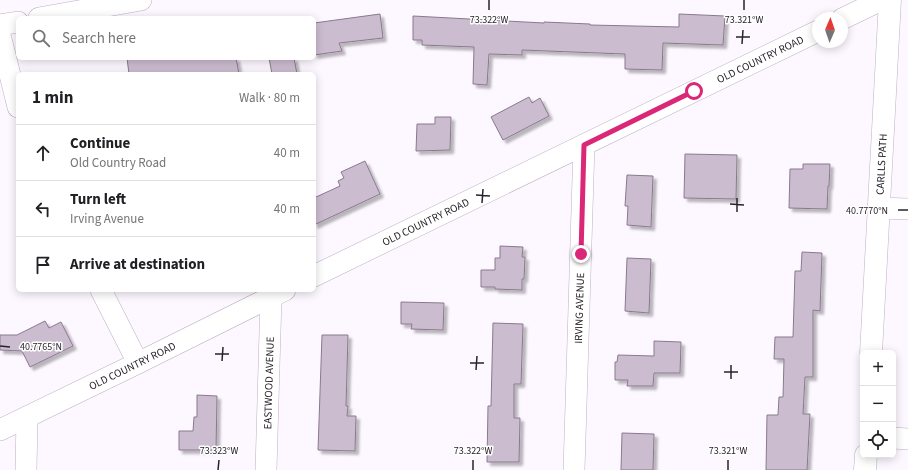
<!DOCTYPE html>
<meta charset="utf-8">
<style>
:root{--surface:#fff;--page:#f6f6f6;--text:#202124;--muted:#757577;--line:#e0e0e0}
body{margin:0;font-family:"Source Sans 3",sans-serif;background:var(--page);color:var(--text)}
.controls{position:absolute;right:12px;bottom:12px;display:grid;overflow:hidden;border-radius:6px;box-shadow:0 2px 10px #0003}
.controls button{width:36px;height:36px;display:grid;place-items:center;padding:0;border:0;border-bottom:1px solid var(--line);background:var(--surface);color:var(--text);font:20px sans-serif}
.compass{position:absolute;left:812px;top:12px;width:36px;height:36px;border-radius:50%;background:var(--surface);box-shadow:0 2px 10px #0003;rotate:2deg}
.stop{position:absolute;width:12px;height:12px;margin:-9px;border:3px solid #db2777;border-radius:50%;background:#fff}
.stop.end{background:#db2777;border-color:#fff;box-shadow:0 1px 4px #0008}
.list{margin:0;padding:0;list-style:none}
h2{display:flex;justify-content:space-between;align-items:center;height:52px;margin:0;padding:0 16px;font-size:17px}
h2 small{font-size:13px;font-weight:400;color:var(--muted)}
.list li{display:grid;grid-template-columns:26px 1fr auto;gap:12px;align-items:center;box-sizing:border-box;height:56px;padding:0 16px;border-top:1px solid var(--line)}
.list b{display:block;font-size:15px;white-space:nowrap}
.list p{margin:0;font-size:13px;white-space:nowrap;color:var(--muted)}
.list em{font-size:13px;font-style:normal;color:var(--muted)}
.icon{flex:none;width:22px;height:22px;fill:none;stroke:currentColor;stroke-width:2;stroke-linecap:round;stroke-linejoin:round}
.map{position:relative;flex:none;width:908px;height:470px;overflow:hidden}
.search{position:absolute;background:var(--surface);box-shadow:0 2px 10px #0003;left:16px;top:16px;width:300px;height:44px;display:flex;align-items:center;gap:10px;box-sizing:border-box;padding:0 14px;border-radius:6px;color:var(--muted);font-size:15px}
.panel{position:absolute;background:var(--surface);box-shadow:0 2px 10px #0003;left:16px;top:72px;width:300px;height:220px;border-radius:6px}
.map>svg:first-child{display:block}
.building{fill:#ccbcd0;stroke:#887a8d;filter:url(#shadow)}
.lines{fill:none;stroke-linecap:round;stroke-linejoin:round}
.minor-casing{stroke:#bfb0c4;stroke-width:22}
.tertiary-casing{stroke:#bfb0c4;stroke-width:23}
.minor{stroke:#fff;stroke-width:21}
.tertiary{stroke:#fff;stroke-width:22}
.route{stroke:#db2777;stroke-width:5}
.ticks{fill:none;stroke:#28232a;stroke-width:1.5}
.labels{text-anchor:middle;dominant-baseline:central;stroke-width:3;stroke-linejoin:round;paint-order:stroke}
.street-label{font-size:11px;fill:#28232a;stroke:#fff}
.ticks-label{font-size:10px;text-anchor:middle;fill:#28232a;stroke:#fff;stroke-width:3;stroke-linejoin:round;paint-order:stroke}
</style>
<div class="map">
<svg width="908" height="470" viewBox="0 0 908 470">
<defs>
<filter id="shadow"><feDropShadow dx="3.5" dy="3.5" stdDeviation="1" flood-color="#0004"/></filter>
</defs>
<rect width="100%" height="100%" fill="#fdf7ff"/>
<g class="building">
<polygon points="380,14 383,38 339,43 342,51 314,55 314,23"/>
<polygon points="679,14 725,16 723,45 663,43 662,70 625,69 625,54 522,50 522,55 489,54 487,85 473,84 474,47 422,45 422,40 413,40 413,16 544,23 544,22 590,24 590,25 679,27"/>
<polygon points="127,58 236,58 239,74 129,74"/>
<polygon points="269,58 294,58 297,74 272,74"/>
<polygon points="529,97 532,103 540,98 549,116 503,140 491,117"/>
<polygon points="435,117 451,117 450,150 416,151 417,124 435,124"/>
<polygon points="685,154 737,155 736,199 684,198"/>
<polygon points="365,161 380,194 314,225 314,198 340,186 338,181 344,178 341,172"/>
<polygon points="803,164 830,164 829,186 828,186 827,209 789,208 790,169 803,169"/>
<polygon points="627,175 653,176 651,227 627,225 628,206 625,206"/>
<polygon points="500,246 523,247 522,257 525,257 524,279 522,279 522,290 495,289 495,287 481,287 481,270 495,270 495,258 500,258"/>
<polygon points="802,252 822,253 820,311 813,310 813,377 805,377 803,414 810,414 807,470 766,470 767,415 778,415 779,397 783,397 784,359 774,359 775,337 793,337 795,271 801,271"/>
<polygon points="627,258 651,259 649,313 625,311"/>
<polygon points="401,302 444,303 443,330 411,329 412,324 401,324"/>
<polygon points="45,321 49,328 61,322 73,346 30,367 22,351 0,350 0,335 17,335"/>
<polygon points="493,323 523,324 521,384 514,384 514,418 520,418 519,462 487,462 488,406 491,406"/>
<polygon points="322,335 348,335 346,406 348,406 347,416 356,416 355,451 318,450"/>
<polygon points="654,341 681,342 680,373 654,373 653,386 627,386 628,380 615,380 615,362 617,362 618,355 654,356"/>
<polygon points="197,395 217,396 216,450 179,450 179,431 193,431 194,417 197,417"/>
<polygon points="622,433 654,434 653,470 621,470"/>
</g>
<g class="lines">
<g class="minor-casing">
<g id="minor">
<polyline points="39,18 141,0"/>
<polyline points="842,19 881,0"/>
<polyline points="0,25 18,22"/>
<polyline points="0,35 18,107"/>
<polyline points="878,208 908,209"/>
<path id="s1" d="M314 276 818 31"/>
<polyline points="101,290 138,363"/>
<path id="s2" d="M0 430 138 363 285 290"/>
<polyline points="893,438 908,439"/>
<polyline points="26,470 27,417"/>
<path id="s3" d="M266 470 271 297"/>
<path id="s4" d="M574 470 584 145"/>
</g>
</g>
<g class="tertiary-casing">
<g id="tertiary">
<path id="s5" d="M871 353 890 0"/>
<polyline points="865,470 866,455"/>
</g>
</g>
<use href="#minor" class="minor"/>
<use href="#tertiary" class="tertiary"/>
</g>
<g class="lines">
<polyline class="route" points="581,254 584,145 694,91"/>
</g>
<path class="ticks" d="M489 10V0M744 10V0M736 37H750M742 44 743 30M476 195 490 196M482 203 483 189M730 204 744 205M898 210H908M737 212V198M0 346 10 347M215 354H229M222 361 223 347M470 363H484M476 370 477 356M724 372H738M731 379V365M218 470 219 460M473 470V460M728 470V460"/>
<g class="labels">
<g class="street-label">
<text stroke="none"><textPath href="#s1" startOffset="496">OLD COUNTRY ROAD</textPath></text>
<text stroke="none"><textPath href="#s5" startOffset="189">CARLLS PATH</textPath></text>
<text stroke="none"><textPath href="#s1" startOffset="124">OLD COUNTRY ROAD</textPath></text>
<text stroke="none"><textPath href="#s4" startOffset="162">IRVING AVENUE</textPath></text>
<text stroke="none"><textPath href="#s2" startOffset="147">OLD COUNTRY ROAD</textPath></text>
<text stroke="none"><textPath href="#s3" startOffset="87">EASTWOOD AVENUE</textPath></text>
</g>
</g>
<g class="ticks-label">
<text x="489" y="23">73.322°W</text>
<text x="744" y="23">73.321°W</text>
<text x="867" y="214">40.7770°N</text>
<text x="41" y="350">40.7765°N</text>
<text x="219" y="454">73.323°W</text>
<text x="473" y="454">73.322°W</text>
<text x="728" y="454">73.321°W</text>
</g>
</svg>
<div class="controls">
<button>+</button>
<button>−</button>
<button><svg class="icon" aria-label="locate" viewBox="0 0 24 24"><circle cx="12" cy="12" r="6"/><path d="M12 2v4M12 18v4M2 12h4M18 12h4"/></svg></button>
</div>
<svg class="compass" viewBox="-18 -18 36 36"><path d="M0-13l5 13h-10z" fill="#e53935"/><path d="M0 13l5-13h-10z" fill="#757577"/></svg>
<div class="stop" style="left:694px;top:91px"></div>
<div class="stop end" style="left:581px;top:254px"></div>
<div class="search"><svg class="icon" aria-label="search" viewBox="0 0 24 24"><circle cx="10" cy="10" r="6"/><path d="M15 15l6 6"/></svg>Search here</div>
<section class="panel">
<h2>1 min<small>Walk · 80 m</small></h2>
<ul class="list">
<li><svg class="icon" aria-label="ahead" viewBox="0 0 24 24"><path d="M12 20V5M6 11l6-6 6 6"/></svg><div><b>Continue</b><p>Old Country Road</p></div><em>40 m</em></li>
<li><svg class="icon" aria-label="left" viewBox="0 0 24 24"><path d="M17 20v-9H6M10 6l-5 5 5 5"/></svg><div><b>Turn left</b><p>Irving Avenue</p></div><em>40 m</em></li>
<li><svg class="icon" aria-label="arrive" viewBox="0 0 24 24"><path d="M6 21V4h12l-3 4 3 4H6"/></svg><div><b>Arrive at destination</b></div></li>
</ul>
</section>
</div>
